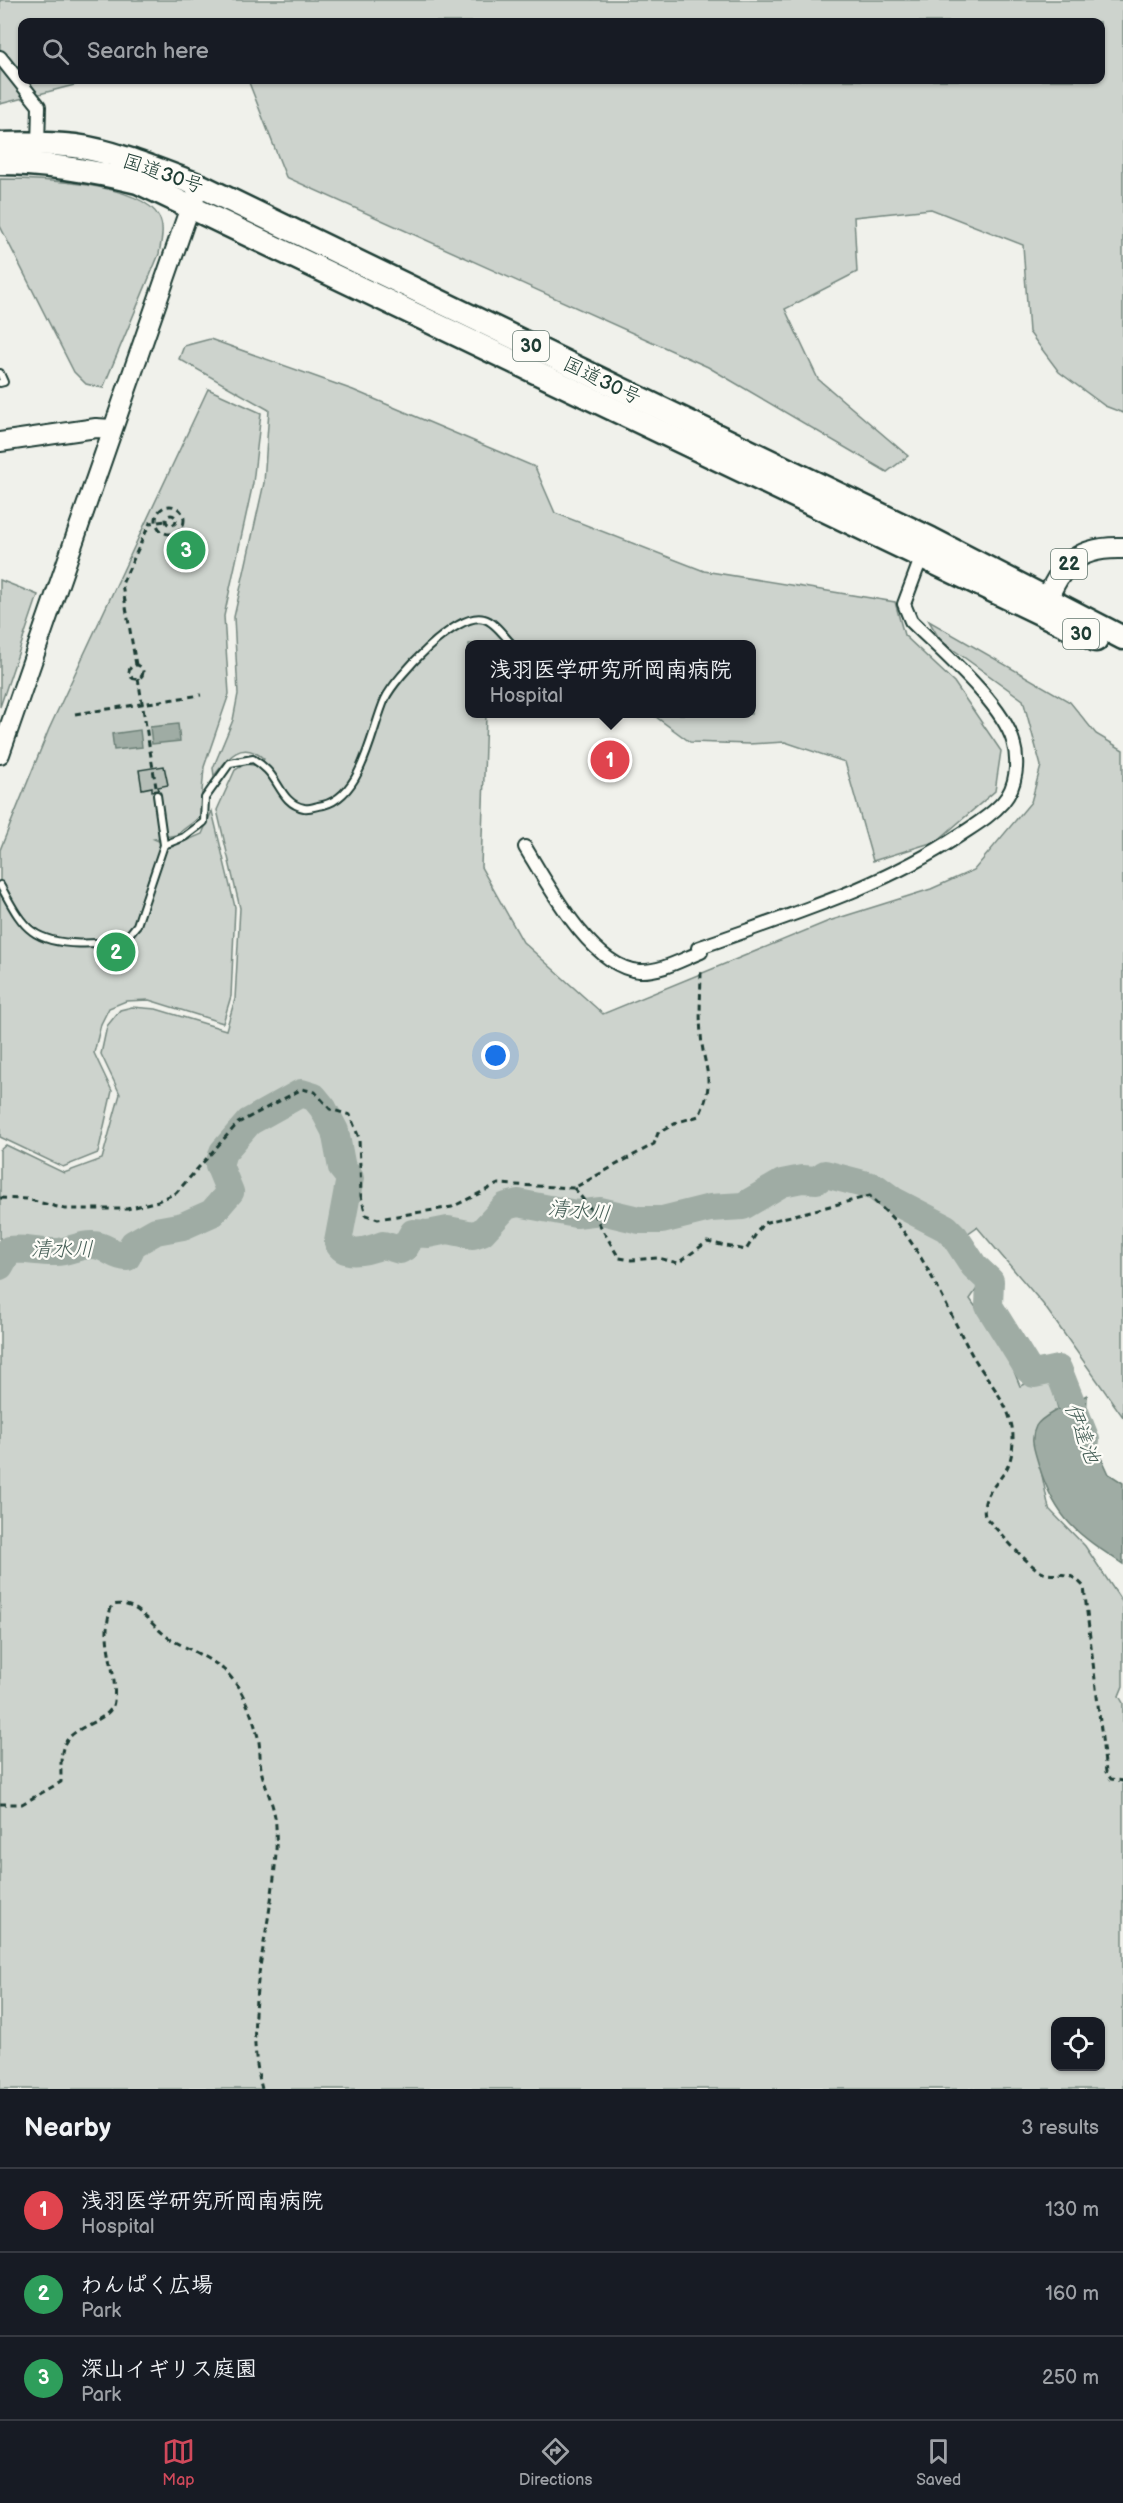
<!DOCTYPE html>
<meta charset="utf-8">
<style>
:root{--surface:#171b24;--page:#242831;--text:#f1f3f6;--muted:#9ea1a6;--line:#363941;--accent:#d1495b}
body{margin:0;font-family:"Balsamiq Sans","Klee One",sans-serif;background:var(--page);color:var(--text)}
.controls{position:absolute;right:18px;bottom:18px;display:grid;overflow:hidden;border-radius:12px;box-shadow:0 2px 4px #0004}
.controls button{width:54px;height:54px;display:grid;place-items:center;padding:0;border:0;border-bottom:2px solid var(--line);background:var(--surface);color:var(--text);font:30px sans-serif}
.you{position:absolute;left:496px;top:1056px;width:21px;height:21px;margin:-15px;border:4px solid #fff;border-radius:50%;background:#1a73e8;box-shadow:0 0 0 9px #1a73e833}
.badge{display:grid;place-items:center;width:39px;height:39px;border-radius:50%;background:var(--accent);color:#fff;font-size:20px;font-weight:700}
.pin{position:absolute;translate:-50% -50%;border:3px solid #fff;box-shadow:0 2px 6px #0006}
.popup{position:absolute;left:465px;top:640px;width:291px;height:78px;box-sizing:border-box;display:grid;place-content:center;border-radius:12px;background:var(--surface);filter:drop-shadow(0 2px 4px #0005);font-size:20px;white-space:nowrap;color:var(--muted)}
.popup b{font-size:22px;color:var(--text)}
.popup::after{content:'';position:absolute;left:50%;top:100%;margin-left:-12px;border:12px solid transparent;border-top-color:var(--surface)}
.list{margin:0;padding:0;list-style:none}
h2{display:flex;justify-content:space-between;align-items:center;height:78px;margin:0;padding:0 24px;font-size:26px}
h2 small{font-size:20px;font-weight:400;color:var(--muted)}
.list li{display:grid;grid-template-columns:39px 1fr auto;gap:18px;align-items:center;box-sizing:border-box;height:84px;padding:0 24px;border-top:2px solid var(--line)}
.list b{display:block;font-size:22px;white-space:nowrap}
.list p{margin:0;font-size:20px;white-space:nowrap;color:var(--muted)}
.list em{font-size:20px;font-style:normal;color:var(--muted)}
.icon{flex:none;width:33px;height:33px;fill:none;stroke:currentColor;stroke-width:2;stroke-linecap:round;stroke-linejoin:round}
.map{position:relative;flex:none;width:1123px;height:2089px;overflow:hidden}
.search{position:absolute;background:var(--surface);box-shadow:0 2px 4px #0004;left:18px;right:18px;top:18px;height:66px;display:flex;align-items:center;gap:15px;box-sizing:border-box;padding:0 21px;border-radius:12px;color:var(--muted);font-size:22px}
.sheet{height:330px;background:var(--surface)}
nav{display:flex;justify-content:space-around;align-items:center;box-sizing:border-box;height:84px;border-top:2px solid var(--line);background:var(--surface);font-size:16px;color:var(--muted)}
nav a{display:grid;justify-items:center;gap:3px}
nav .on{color:var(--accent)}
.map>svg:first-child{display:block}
.green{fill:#cdd3cd;stroke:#768880;stroke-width:1.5;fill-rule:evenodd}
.water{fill:#9faca4;stroke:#6c8077;stroke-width:1.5}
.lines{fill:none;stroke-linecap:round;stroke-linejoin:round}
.river{stroke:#9faca4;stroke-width:28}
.building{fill:#b6bfb8;stroke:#1f3d34;stroke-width:1.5}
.lane-casing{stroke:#1f3d34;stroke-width:10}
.street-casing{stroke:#1f3d34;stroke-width:16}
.secondary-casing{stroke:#1f3d34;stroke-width:22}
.primary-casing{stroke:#1f3d34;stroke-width:24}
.highway-casing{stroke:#1f3d34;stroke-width:27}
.path{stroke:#1f3d34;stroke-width:3;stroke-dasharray:6 4.5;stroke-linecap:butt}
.lane{stroke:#fdfcf7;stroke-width:6}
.street{stroke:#fdfcf7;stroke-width:12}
.secondary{stroke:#fdfcf7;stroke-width:18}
.primary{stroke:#fdfcf7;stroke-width:20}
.highway{stroke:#fdfcf7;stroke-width:22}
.labels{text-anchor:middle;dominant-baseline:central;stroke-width:4.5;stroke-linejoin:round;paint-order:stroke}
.shield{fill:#fdfcf7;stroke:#62766e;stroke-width:1.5}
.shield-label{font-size:18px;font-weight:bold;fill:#1f3d34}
.street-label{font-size:20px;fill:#1f3d34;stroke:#fdfcf7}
.water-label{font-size:21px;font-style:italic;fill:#455e56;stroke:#fdfcf7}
</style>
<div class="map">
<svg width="1123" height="2089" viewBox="0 0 1123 2089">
<rect width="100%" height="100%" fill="#f0f1eb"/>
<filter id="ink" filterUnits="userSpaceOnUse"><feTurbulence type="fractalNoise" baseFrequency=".0167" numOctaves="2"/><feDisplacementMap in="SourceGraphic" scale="12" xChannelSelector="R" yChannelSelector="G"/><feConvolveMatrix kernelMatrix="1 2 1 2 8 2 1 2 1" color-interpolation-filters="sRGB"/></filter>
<g filter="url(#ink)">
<g class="green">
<polygon points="0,0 1123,0 1123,413 1105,406 1059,372 1029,332 1023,245 931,209 854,217 857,272 785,309 818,379 908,456 887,472 708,367 286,177 248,80 1100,80 1100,22 22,22 22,80 94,80 0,104"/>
<path d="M0 179C35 179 141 182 159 217 165 228 161 242 159 254L103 388 86 384 74 372 0 226Z"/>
<path d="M210 339 353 390 535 467 555 513 704 571 895 602 904 635 954 682 1001 751 995 791 937 841 873 861 845 762 785 742 749 744 690 742 652 714H751V644H469V714H486L481 867 523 942 603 1014 829 921 931 889 974 870 1031 802 1041 766 1023 700 940 640 929 621 1070 702 1096 734 1123 750V1417L1043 1304 977 1227 957 1241 964 1262 981 1283 970 1299 1005 1349 1020 1386 1049 1376 1062 1423 1039 1461 1049 1509 1085 1546 1123 1603V1686L1119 1696 1123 1703V2089H0V1150L6 1145 64 1173 102 1159 120 1094 101 1054 107 1026 120 1010 132 1007 156 1009 226 1030 235 999 240 908 217 810 235 770 245 764 259 766 264 759C242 739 228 757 214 776L213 768 233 720 238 694 234 617 264 483 269 410 179 359 184 346ZM1056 2022H1100V2066H1056Z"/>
<polygon points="208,389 261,413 253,483 224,616 229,694 204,767 200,817 176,835 154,839 172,847 202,834 212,811 235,907 231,996 223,1023 149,1000 126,1001 109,1008 101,1024 94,1053 112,1091 98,1153 63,1167 0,1137 0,850 49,729"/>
<polygon points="0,580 38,595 0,707"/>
</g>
<g class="water">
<polygon points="178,724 180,741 152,744 150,727"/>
<polygon points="140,730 142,747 114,750 112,734"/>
<path d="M1087 1395 1086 1424 1109 1474 1123 1483V1564C1077 1534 1056 1520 1039 1466 1035 1451 1029 1440 1036 1426 1042 1415 1075 1401 1087 1395Z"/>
</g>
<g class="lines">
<path class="river" d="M0 1266 9 1250C25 1248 40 1253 56 1252 68 1252 80 1244 93 1245 106 1245 114 1257 127 1257L133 1244 156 1231 183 1226 212 1213 230 1192 219 1165 223 1152 249 1122 301 1093 314 1097 323 1108 335 1131 342 1168 350 1178 338 1242C345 1258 370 1250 383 1245L400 1250 405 1247 413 1233 428 1234 448 1230 473 1235 482 1232 506 1206 518 1203 576 1214 601 1211 639 1220H662L710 1208 743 1206 782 1183 802 1179 817 1180 825 1174 875 1187 894 1201 946 1228 955 1237 974 1266 990 1281 989 1306 1028 1369 1034 1374 1058 1369 1086 1440"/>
</g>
<polygon class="building" points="164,766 168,785 158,787 159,790 152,791 152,787 142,789 139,770"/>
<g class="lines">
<g class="lane-casing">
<g id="lane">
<polyline points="0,373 4,382 0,383"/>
<polyline points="157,795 164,845"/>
<path d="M0 885C9 900 18 921 32 931 53 947 105 947 128 935 131 933 134 928 137 925L164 845 184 837 204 822 205 798 230 763 253 759C258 762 263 766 267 770 280 783 283 804 304 808 308 809 314 807 318 806 362 801 370 733 385 699 396 676 457 611 484 619 494 621 504 636 511 643"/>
</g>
</g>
<g class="street-casing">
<g id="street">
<polyline points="0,57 39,106 38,147"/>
<path d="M525 847C547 883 591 967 639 971 661 972 681 960 701 952L698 948C786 916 881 888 960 835 975 825 991 816 1003 802 1017 786 1019 761 1013 741 1002 703 941 651 911 621L904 604 923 553"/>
</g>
</g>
<g class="secondary-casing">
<g id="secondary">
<polyline points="0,442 96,428 112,429"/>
<polyline points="0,754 190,207 201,186"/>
</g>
</g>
<g class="primary-casing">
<path id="primary" d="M1041 612C1060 569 1071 546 1123 548"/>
</g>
<g class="highway-casing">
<g id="highway">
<path d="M0 144C25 143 50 143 75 146 114 151 163 172 201 186L931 539 1123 638"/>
<path d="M0 163C48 163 92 171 138 182L1096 640"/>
</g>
</g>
<g class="path">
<circle cx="170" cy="520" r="14"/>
<circle cx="171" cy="520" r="5"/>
<polyline points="136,665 122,584 150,523 166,521"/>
<circle cx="136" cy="672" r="7"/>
<polyline points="138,678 156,787"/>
<polyline points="75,714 201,695"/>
<path d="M574 1188 590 1208 619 1258 631 1260 658 1258 678 1263 707 1242 746 1250 763 1223 870 1196C878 1205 888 1213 896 1222 928 1261 947 1309 971 1353 986 1380 1013 1405 1013 1438 1013 1450 1011 1463 1004 1473 993 1489 981 1496 985 1517 1002 1534 1019 1556 1038 1570 1053 1581 1066 1565 1084 1587L1106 1772 1111 1779 1123 1781"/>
<path d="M0 1198 26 1199 65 1209H127L158 1201 176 1193 238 1123 302 1089 315 1092 330 1109 350 1115 359 1138 361 1196 366 1215 378 1219 452 1207 498 1184 574 1188 654 1144 658 1133 678 1122 699 1116C717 1079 703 1068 701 1034 699 1012 701 990 701 968"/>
<path d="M0 1804H22L61 1782C61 1771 60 1755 64 1745 73 1724 112 1722 114 1701 118 1666 98 1642 112 1605 139 1599 150 1627 172 1640 188 1649 208 1657 223 1669 242 1686 252 1714 258 1737 261 1749 259 1762 262 1774 267 1792 275 1807 276 1826 280 1916 238 1999 262 2089"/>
</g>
<use href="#lane" class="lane"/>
<use href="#street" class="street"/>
<use href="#secondary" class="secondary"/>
<use href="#primary" class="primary"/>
<use href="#highway" class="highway"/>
</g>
</g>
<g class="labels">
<g class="shield">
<rect x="513" y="331" width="36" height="30" rx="4.5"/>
<rect x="1051" y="549" width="36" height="30" rx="4.5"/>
<rect x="1063" y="619" width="36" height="30" rx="4.5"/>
</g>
<g class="shield-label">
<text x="531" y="346">30</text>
<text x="1069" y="564">22</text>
<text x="1081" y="634">30</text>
</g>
<g class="street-label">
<text transform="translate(163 174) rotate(19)">国道30号</text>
<text transform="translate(602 381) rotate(26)">国道30号</text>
</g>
<g class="water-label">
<text transform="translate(579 1211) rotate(6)">清水川</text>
<text x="62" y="1249">清水川</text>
<text transform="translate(1082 1433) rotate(69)">伊達池</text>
</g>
</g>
</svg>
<div class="controls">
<button><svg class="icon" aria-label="locate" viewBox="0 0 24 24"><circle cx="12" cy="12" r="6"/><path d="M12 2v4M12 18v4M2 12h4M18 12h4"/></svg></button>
</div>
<div class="you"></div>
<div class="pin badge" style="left:610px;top:760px;background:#e0444e">1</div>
<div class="popup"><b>浅羽医学研究所岡南病院</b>Hospital</div>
<div class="pin badge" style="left:116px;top:952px;background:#2e9e5b">2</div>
<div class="pin badge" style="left:186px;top:550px;background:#2e9e5b">3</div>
<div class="search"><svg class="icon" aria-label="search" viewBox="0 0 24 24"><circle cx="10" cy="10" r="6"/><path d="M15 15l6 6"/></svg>Search here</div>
</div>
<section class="sheet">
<h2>Nearby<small>3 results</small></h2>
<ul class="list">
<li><span class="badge" style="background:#e0444e">1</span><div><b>浅羽医学研究所岡南病院</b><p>Hospital</p></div><em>130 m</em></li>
<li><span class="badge" style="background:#2e9e5b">2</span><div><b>わんぱく広場</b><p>Park</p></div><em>160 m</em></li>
<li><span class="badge" style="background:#2e9e5b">3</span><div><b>深山イギリス庭園</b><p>Park</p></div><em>250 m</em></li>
</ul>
</section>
<nav>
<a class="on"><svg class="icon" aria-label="map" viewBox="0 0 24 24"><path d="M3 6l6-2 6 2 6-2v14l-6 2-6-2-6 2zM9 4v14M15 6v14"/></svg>Map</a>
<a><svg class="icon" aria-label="directions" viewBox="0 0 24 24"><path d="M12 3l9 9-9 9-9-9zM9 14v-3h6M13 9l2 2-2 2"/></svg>Directions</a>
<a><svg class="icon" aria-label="saved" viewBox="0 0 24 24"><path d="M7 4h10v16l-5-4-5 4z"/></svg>Saved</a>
</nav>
